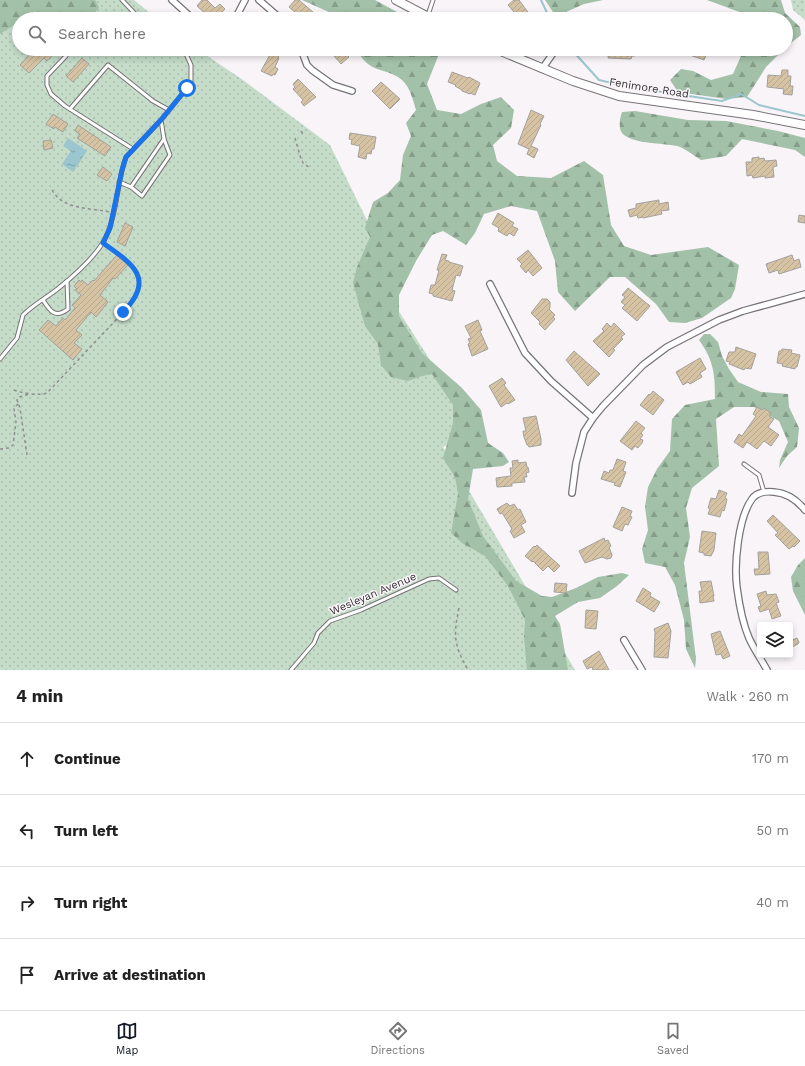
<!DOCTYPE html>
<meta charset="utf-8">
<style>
:root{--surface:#fff;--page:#f2f2f2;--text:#222;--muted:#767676;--line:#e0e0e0;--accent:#111827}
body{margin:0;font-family:"Work Sans",sans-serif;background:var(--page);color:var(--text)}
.controls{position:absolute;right:12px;bottom:12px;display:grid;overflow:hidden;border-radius:4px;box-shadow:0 2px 6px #0003}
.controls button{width:36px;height:36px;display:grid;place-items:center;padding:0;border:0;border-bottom:1px solid var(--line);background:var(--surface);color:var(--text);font:20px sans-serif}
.stop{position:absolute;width:12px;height:12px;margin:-9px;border:3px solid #1a73e8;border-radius:50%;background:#fff}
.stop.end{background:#1a73e8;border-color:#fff;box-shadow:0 1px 4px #0008}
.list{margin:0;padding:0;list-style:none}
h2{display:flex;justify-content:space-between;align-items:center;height:52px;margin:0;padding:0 16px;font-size:17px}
h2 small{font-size:13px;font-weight:400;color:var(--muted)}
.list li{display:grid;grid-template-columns:26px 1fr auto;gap:12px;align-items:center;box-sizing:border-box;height:72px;padding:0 16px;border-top:1px solid var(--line)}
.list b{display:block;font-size:15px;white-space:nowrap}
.list em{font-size:13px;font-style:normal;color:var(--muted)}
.icon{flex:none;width:22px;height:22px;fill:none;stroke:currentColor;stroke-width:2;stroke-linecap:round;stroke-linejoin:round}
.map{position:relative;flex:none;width:805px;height:670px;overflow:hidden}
.search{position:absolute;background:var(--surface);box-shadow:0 2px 6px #0003;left:12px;right:12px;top:12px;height:44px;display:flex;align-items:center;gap:10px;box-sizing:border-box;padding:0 14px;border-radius:22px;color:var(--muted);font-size:15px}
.sheet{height:340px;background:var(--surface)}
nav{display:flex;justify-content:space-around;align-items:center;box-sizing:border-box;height:56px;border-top:1px solid var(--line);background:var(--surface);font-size:11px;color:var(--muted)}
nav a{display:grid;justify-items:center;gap:2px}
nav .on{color:var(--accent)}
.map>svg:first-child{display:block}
.grass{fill:url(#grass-dots)}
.forest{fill:url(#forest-firs)}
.water{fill:url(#water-ripples)}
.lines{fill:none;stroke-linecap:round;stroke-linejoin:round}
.stream{stroke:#9bc5cf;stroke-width:2}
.building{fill:url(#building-hatch);stroke:#a4a19d}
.lane-casing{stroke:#777377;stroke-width:5}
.street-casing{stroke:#777377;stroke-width:8}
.secondary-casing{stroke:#777377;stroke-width:10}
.path{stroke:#918e91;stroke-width:1.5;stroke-dasharray:3 3;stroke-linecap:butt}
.lane{stroke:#fff;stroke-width:3}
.street{stroke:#fff;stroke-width:5.5}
.secondary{stroke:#fff;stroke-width:8}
.route{stroke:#1a73e8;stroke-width:5}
.labels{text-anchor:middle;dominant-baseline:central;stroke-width:3;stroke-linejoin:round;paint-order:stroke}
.street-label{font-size:11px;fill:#333133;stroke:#f8f4f8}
</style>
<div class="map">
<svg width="805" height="670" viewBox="0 0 805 670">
<defs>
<pattern id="grass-dots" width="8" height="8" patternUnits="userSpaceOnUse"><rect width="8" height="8" fill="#c5dcc9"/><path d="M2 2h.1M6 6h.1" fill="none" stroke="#aabdad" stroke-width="1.8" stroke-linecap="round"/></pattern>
<pattern id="forest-firs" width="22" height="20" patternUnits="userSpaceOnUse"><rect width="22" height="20" fill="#a3c0a8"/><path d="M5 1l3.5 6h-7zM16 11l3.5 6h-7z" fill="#859d89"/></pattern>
<pattern id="water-ripples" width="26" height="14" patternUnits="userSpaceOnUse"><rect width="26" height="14" fill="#9bc5cf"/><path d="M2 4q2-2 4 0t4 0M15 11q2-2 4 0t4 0" fill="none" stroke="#7fa1a9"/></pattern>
<pattern id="building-hatch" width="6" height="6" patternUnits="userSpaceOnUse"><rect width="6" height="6" fill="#d6c3a4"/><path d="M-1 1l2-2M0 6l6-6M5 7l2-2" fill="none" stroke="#b8a88e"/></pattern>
</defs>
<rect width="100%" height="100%" fill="#f8f4f8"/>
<g class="grass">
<polygon points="0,0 134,0 157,19 19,19 19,49 197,49 243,80 330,145 386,259 370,266 474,429 443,447 575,670 0,670"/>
<polygon points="791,0 805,0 805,20 793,10"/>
</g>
<g class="forest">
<polygon points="0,0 95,0 99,7 92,17 71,12 52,19 19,19 19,22 0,34"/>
<polygon points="302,0 375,0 410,19 341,19 340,17"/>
<polygon points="545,0 603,0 584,4 566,12 553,12"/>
<polygon points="707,0 781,0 785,13 800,27 801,35 786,47 786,19 744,19 742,13"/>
<path d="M356 49H441L427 84 437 110 461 114 481 104 501 97 514 110 511 128 493 145 497 161 517 176 551 178 584 161 603 175 611 225 624 246 651 255 708 247 739 265 735 289 731 298 702 318 685 323 669 322 656 304 625 277H610L575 311 558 292 555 261 537 211 511 206 484 214 475 233 466 245 443 231 432 235 416 261 399 295V316L422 353 462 388 481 410 488 443 503 453 509 462 503 466 473 469 468 499 483 536 516 581 542 596 552 597 576 588 598 577 622 573 629 575 617 586 600 598 578 602 555 616 560 624 568 670H527L524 637 525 620 508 586 485 556 462 543 451 533 458 494 455 477 443 458 453 423V405L432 374 422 376 408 381 391 377 381 365 378 344 365 326 353 283 357 267 370 237 365 228 373 202 388 193 400 180 403 155 411 136 406 123 416 110C413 100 410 87 402 80 392 71 376 71 368 64 363 60 359 54 356 49Z"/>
<polygon points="744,49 784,49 766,67 747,97 726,99 678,92 670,80 681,69 693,71 711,80 733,74"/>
<path d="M635 111 688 120 726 121 778 131 805 138V157L795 150 742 139 726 156 701 160C694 156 685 148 677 146 663 143 631 144 622 133 618 127 620 118 622 112Z"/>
<path d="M704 334H710L718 342 722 356 729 369 738 382 761 392 788 394 789 407 799 428 797 447 787 456 779 468 780 460 788 442 779 421 754 407H734L716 419 719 466 692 488 686 508 690 537 684 563 696 659 695 668 686 649 684 620 675 585 665 567 645 563 642 549 648 530 645 507 648 487 657 469 670 451 672 419 685 405 715 399C715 374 714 361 699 340Z"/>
<polygon points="805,558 805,615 793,591 791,577 798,565"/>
</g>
<polygon class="water" points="68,138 87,151 73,172 62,164 71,151 63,146"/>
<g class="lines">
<g class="stream">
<polyline points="541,0 550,19"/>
<polyline points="571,49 599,80 629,87 722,101 741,94 759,105 805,116"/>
</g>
</g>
<g class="building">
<polygon points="202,0 207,0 215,8 220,4 225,9 215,19 213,19 210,16 209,17 197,6"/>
<polygon points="295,0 299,0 321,19 303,19 289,7"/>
<polygon points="514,0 519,0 533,19 520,19 508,5"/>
<polygon points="35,49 53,49 56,52 47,61 44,58 29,73 20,65"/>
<polygon points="328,49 349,49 344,52 349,57 341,64"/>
<polygon points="609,49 636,49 635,56 632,56 631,59 608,58"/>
<polygon points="689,49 696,49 707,53 704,60 687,54"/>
<polygon points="272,51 279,54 278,58 279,58 275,67 278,69 275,75 273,74 272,76 261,71"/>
<polygon points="82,58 89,64 73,82 66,76"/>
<polygon points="782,70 788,70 788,76 791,76 790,86 793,86 792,95 783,94 784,89 767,87 768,75 781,76"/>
<polygon points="452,72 468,78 469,77 480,83 475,95 470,93 470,94 462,91 462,90 455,86 456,85 448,82"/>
<polygon points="298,79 316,97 304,106 301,102 303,100 293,89 295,87 293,84"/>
<polygon points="381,82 400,99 390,109 372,91"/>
<polygon points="531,110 544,116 540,124 541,125 531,146 538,149 534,158 527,154 529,149 518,144"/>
<polygon points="53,114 68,124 63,132 55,127 54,129 46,124"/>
<polygon points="78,125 111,147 105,156 77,138 80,134 75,131"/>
<polygon points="350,133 376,137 374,149 372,149 371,154 367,153 366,159 358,157 360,146 351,144 352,140 349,139"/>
<polygon points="51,140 53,148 44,150 43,141"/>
<polygon points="759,157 759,159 764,158 765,161 776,160 777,166 773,167 774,177 765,178 765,176 753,178 752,175 747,176 746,162 752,162 752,158"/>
<polygon points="103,167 112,174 107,181 97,175"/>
<polygon points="659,200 659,204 668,202 669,210 661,211 662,214 643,218 643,217 638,218 637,215 630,217 628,210 636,208 636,204"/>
<polygon points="498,213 514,223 512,226 518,229 514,236 509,233 507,236 498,231 499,228 492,224"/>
<polygon points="799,215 805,216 805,223 798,222"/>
<polygon points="125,223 133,227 125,246 117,242"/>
<polygon points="528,250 542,268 533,276 528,270 526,273 520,266 522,264 517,259"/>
<polygon points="442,254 447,255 445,260 449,261 449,262 463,266 460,276 456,275 452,290 455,291 452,301 433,296 433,294 429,293 431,285 435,285 439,270 437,270"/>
<polygon points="117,255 128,265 115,279 113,278 100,295 108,302 96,317 91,312 76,330 82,335 74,343 82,349 73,360 39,330 48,320 56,326 63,318 65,320 75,308 72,305 81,295 75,290 77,289 74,286 79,280 81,282 82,280 88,285 93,280 94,281"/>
<polygon points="792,255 794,261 799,259 801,267 779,274 778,270 769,273 766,264"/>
<polygon points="628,288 650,306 637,321 622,308 625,305 621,302 625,297 622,295"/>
<polygon points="542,299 547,299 550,302 550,308 549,309 555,315 553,317 555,319 545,330 539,324 540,322 531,313"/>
<polygon points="478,320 482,330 480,331 488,349 472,356 468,344 470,343 468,339 471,338 465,326"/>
<polygon points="607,323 611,327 614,323 625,334 621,337 623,339 613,349 615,350 609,357 593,341 604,331 602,329"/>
<polygon points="736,347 756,354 751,369 745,368 744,370 729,364 730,362 726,361 729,352 735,352"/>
<polygon points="782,349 792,350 791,353 800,355 797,367 795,367 795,369 782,366 783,364 777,363 779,351 781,351"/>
<polygon points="574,351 600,374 588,386 566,360"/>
<polygon points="700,358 706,369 700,373 702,377 690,384 688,382 683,385 676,372"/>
<polygon points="502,378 506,383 504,385 515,400 508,404 507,403 501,407 489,386"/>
<polygon points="653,391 664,400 653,415 640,405 649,394 650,395"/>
<polygon points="757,407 762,410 764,408 771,413 769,416 774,419 768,427 779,435 771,446 764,441 757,449 747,442 743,448 734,442 739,434 742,436 756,416 753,414"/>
<polygon points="536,416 541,439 541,445 529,447 528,445 527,445 524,437 523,431 526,431 523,418"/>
<polygon points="636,421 645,428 641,433 643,435 640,439 643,440 642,443 638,448 635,446 632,450 620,441"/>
<polygon points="617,459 626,462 623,471 626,472 620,487 614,485 615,483 601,479 604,471 609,473 610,470 613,470"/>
<polygon points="518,460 518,463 526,462 527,467 528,467 529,472 526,473 527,477 524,477 525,482 512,483 512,486 497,487 496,478 511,476 510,468 513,468 512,461"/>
<polygon points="719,490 727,493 725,498 727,499 726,504 724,511 722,510 720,517 708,514 710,509 708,508 711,498 716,499"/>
<polygon points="507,503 510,506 514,504 518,510 520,509 526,522 521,525 525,532 514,538 510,531 512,529 504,516 502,513 500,514 497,509"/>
<polygon points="622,507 632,511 630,516 632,517 628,525 625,524 622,531 613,527"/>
<polygon points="773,515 800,541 794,547 793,546 789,549 775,535 778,533 767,521"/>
<polygon points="702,531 716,533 714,550 711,556 704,555 704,553 699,552"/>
<polygon points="604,538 605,541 608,540 611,546 609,547 612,555 611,558 607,559 602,557 585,563 579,551"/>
<polygon points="537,545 560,566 554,572 548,566 543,571 533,561 532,562 525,556 534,546 535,547"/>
<polygon points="758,552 768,552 770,574 755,575 754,569 759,569"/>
<polygon points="711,581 714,596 713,596 714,601 700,603 699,591 702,591 700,582"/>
<polygon points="555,583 567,584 566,593 554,592"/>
<polygon points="643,588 651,593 650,596 660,602 654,612 636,601"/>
<polygon points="766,591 767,595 776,594 779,602 776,603 781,616 772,619 769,609 760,612 758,607 761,606 757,594"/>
<polygon points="586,610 598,611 596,629 585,628"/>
<polygon points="668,623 671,631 668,658 654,657 655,632 654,629"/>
<polygon points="720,631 730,656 723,659 721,654 716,655 711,634"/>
<polygon points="797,638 799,642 798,644 790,648 790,641"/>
<polygon points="599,651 609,670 593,670 592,667 587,669 583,661"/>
</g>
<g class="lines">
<g class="lane-casing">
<g id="lane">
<polyline points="122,0 140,19"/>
<polyline points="427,16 429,12 433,0"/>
<polyline points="66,56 47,76 47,85 51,94 65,106 133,149"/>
<polyline points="70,109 108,65 153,101 169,110"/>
<polyline points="119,182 131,187 142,196 170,155 164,139 161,120"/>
<polyline points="131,187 164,139"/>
<path d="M43 300C50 311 55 319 68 309L67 281"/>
<path d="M0 359 17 338 23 315C34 304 48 297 60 287 76 274 101 252 108 232 118 208 117 181 126 157L161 120 187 88 191 80V65L186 54 181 49"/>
<polyline points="744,464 759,475 764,492"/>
<polyline points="291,670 314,643 318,633 330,621 361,610 429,579 439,578 456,590"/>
</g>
</g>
<g class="street-casing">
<g id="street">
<polyline points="172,0 193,19"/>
<polyline points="259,0 281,19"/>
<polyline points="235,19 245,0"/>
<polyline points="600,19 617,16 634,19"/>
<polyline points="301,49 307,65 312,70 333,85 352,91"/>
<polyline points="542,69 556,49"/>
<polyline points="490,284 525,353 551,381 593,418"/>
<polyline points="572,493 576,463 584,432 593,418 603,406 643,365 667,347 719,320 743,311 805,294"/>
<polyline points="624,640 642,670"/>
<path d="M767 670C761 659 754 649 749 638 743 624 739 603 737 588 734 565 738 518 752 499 757 492 767 491 774 492 787 493 797 500 805 510"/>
</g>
</g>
<g class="secondary-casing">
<g id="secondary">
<polyline points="396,0 432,19"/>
<polyline points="496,49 573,81 619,96 753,115 805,125"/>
</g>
</g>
<g class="path">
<polyline points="301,131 303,134"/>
<polyline points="295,138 301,159 303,163 310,168"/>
<path d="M52 190C63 210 91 208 110 212"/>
<path d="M14 390C20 393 40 396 47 393L132 303C135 298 138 293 139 288 144 268 120 255 106 245"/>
<polyline points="0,449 9,448 13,445 16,422 14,409 16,406 18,404"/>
<polyline points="27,455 20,408 17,400 19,397 30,394"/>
<path d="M459 608C453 636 454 645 468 670"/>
</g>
<use href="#lane" class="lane"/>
<use href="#street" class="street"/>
<use href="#secondary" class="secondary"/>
</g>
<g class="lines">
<path class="route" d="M123 312C156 279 133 264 103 243L110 228 122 170 126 157 161 120 187 88"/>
</g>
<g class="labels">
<g class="street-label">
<text transform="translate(649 88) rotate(9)">Fenimore Road</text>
<text transform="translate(373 594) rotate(-23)">Wesleyan Avenue</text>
</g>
</g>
</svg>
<div class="controls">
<button><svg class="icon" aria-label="layers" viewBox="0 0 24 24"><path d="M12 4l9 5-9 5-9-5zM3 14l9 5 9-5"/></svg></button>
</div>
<div class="stop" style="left:187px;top:88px"></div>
<div class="stop end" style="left:123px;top:312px"></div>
<div class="search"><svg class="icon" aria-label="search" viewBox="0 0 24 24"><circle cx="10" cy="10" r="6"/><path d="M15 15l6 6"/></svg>Search here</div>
</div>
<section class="sheet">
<h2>4 min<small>Walk · 260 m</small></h2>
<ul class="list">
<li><svg class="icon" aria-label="ahead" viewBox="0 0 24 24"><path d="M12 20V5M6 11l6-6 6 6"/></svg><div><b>Continue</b></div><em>170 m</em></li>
<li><svg class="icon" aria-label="left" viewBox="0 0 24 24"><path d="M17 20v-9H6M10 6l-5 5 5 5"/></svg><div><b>Turn left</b></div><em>50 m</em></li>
<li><svg class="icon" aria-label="right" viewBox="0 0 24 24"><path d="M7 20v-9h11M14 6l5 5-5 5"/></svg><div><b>Turn right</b></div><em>40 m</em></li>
<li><svg class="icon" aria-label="arrive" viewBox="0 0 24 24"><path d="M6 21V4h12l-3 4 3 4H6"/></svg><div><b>Arrive at destination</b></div></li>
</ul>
</section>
<nav>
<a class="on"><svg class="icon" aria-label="map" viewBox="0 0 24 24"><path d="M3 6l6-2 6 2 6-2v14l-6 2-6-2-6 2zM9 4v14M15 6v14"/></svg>Map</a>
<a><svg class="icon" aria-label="directions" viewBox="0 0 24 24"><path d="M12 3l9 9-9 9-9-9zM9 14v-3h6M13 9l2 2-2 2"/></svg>Directions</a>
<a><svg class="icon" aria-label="saved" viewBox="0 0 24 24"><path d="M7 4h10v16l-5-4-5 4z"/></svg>Saved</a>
</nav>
